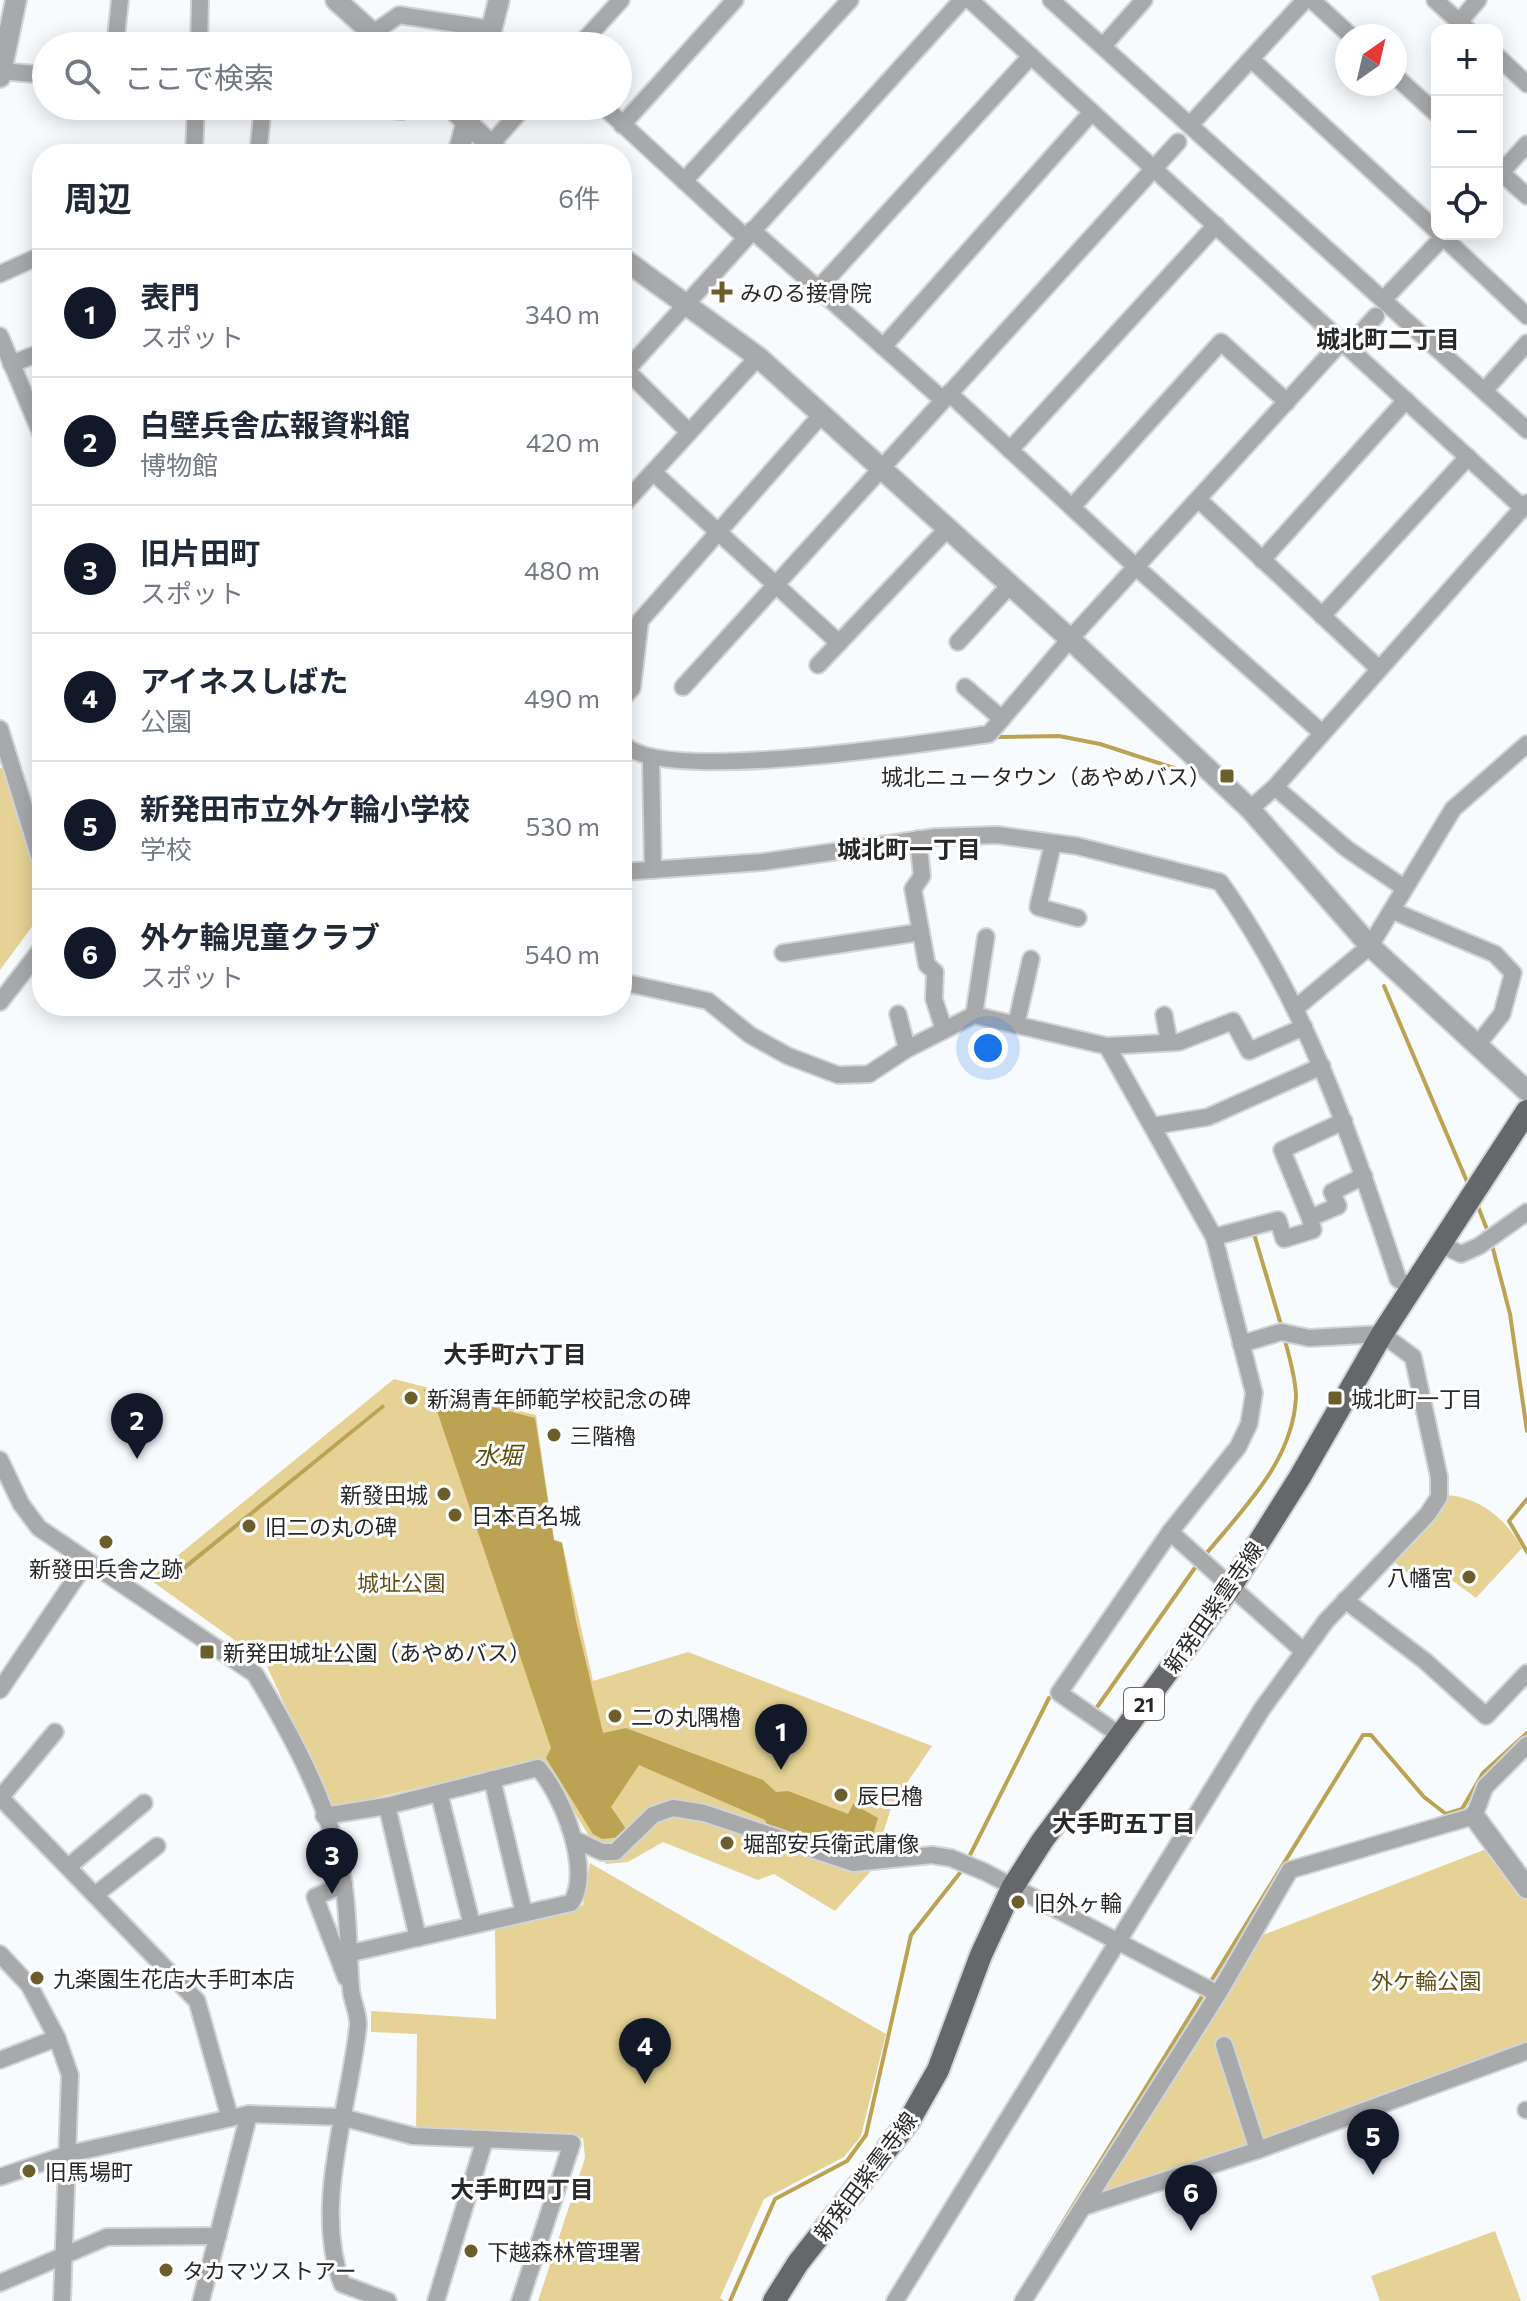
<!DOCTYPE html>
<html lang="ja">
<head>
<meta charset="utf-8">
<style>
  :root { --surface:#fff; --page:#f6f6f7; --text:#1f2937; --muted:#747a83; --line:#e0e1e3; --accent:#111827 }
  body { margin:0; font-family:Commissioner,"Noto Sans JP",sans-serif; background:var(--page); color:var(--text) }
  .controls { position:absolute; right:24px; top:24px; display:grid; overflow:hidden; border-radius:16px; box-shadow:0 4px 20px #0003 }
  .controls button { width:72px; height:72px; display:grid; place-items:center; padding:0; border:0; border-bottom:2px solid var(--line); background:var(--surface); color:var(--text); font:40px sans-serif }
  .compass { position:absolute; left:1335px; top:24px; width:72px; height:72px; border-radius:50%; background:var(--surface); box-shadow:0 4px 20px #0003; rotate:34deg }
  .you { position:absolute; left:988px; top:1048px; width:28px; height:28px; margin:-20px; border:6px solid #fff; border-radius:50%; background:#1a73e8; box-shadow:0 0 0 12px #1a73e833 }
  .badge { display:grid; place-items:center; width:52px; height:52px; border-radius:50%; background:var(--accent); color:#fff; font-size:26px; font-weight:700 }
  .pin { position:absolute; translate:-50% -66px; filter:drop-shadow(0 2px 4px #0008) }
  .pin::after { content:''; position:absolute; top:42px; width:28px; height:24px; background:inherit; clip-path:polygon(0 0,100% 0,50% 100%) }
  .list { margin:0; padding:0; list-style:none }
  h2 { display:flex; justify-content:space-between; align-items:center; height:104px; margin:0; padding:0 32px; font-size:34px }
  h2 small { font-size:26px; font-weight:400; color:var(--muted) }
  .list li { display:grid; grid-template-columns:52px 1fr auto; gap:24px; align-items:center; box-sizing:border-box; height:128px; padding:0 32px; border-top:2px solid var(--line) }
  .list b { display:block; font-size:30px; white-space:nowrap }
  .list p { margin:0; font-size:26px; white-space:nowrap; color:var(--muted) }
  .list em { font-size:26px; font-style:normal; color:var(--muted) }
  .icon { flex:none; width:44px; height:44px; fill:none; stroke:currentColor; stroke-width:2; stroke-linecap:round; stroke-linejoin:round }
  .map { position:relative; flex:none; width:1527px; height:2301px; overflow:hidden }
  .search { position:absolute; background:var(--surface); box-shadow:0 4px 20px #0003; left:32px; top:32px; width:600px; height:88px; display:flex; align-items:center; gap:20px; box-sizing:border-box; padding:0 28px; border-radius:44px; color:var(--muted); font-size:30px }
  .panel { position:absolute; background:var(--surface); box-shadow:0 4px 20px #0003; left:32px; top:144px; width:600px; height:872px; border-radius:32px }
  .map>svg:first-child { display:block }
  .green { fill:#e5d294 }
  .water { fill:#bba353 }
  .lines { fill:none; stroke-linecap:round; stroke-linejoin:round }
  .stream { stroke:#bba353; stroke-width:4 }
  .minor-casing { stroke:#d2d5d8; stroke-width:20 }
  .tertiary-casing { stroke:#d2d5d8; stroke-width:24 }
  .primary-casing { stroke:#d2d5d8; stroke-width:26 }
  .minor { stroke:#a8a9ab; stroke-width:16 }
  .tertiary { stroke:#a8a9ab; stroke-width:20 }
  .primary { stroke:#65676a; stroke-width:22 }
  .poi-dot { fill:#6c5e2b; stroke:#fff; stroke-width:3 }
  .labels { text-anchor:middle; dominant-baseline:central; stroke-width:6; stroke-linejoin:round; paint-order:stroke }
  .shield { fill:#fff; stroke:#686869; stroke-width:2 }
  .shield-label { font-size:20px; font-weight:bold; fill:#272829 }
  .poi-label { font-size:22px; fill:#272829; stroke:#fff; text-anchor:start }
  .park-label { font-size:22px; fill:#625114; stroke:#fff }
  .street-label { font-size:22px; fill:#272829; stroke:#fff }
  .neighbourhood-label { font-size:24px; font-weight:bold; fill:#272829; stroke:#fff }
  .water-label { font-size:24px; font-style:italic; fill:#5d4d0d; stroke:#fff }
</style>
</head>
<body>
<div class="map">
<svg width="1527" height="2301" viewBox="0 0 1527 2301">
  <rect width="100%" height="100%" fill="#f8fbfe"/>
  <g class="green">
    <polygon points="7,767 42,883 42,913 0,970 0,768"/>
    <polygon points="394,1379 536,1415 554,1540 562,1542 593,1681 688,1652 932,1746 892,1805 871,1871 835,1911 774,1874 758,1880 663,1842 628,1862 606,1864 542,1759 332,1808 265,1662 149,1579"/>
    <path d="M1444,1495c35,1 62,24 78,53l-46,50 -23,-17 -6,7 -10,-7 -9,8 -40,-32z"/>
    <polygon points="1489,1848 1527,1900 1527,2051 1106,2195 1101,2193 1260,1936"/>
    <polygon points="590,1863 886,2034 861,2136 844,2157 764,2199 720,2298 725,2301 538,2301 585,2158 583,2138 416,2133 417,2034 371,2032 371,2011 496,2019 495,1928 583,1905"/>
    <polygon points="1495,2231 1521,2301 1380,2301 1371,2276"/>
  </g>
  <g class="water">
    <polygon points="423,1389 535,1418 554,1540 562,1543 576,1621 603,1733 626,1728 763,1780 776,1792 788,1791 848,1814 853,1804 878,1818 867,1854 852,1855 768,1826 765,1820 639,1765 611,1807 626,1829 620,1837 602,1839 593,1834 546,1758 551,1748 436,1408"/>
    <polygon points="383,1404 385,1407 180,1574 177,1571"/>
  </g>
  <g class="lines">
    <g class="stream">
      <polyline points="999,737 1059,736 1100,744 1177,769"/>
      <polyline points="1384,986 1468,1184"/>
      <polyline points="1477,1204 1488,1232"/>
      <polyline points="1254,1234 1282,1328"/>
      <polyline points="1492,1245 1510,1314 1527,1431"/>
      <polyline points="1527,1499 1509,1521 1527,1552"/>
      <path d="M1205,1555c38,-46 88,-94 91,-158 0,-18 -7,-42 -12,-60"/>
      <polyline points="1095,1710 1199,1562"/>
      <polyline points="967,1861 1049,1698"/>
      <polyline points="1208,1986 1363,1735 1371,1735 1424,1797 1446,1814 1462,1809 1483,1773 1527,1733"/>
      <polyline points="1041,2258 1204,1993"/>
      <polyline points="730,2301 775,2199 847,2161 866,2135 911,1935 963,1869"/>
    </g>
    <g class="minor-casing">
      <g id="minor">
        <polyline points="970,0 1523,508"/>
        <polyline points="1051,0 1527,430"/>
        <polyline points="1312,0 1351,36"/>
        <polyline points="1435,0 1468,30"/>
        <polyline points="1459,22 1478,0"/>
        <polyline points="373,33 399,15 491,29"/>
        <polyline points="115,46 120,0"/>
        <polyline points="199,46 200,0"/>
        <polyline points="579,46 621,0"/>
        <polyline points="1103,46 1144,0"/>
        <polyline points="1497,56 1527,84"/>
        <polyline points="1251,59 1437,231"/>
        <polyline points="0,71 46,75"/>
        <polyline points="1395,76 1437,114"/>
        <polyline points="355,106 402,111 410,106"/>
        <polyline points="603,106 745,237"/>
        <polyline points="622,125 735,0"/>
        <polyline points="1190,125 1305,0"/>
        <polyline points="490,145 525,106"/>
        <polyline points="194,154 196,106"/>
        <polyline points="258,154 263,106"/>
        <polyline points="1497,169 1527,196"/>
        <polyline points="1497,177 1527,144"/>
        <polyline points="684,181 850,0"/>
        <polyline points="752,230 943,400"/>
        <polyline points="1440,234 1527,316"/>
        <polyline points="0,274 42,255"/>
        <polyline points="818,289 1031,56"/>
        <polyline points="1383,300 1446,234"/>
        <polyline points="0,336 42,436"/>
        <polyline points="883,347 1092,112"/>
        <polyline points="1348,347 1376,316"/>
        <polyline points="11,364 42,352"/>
        <polyline points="622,366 689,432"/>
        <polyline points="622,375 962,0"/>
        <polyline points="1484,391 1527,343"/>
        <polyline points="949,393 1136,567 1322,733"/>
        <polyline points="1010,450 1216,225"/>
        <polyline points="653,472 839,643"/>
        <polyline points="1198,499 1378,668"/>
        <polyline points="622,506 758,357"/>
        <polyline points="1072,507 1221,342 1287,402"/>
        <polyline points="1262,560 1406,400"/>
        <polyline points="1322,616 1468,457"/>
        <polyline points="958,642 1010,585"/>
        <polyline points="818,665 948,528"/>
        <polyline points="683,687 1178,142"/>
        <polyline points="965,687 1002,719"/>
        <polyline points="622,699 632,688 640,621 823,413"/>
        <polyline points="0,729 42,865"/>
        <path d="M622,743c38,42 305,0 367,-9l81,-95 272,-298"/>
        <polyline points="651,757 653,870"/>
        <polyline points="1275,787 1347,849 1403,887"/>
        <polyline points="1250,809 1275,787 1527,503"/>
        <polyline points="918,839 922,876 913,889 927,965 935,972 934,999 944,1030"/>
        <polyline points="1053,843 1038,907 1078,918"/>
        <path d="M622,872l140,-10 174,-25 61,-2 80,11 143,36c86,120 132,258 178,397l14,9"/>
        <polyline points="1393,911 1495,954 1513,973 1502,1014 1478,1044"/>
        <polyline points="783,953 921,932"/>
        <polyline points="622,982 708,1001 750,1035 788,1056 838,1075 869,1074 907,1049 974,1015 1107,1046 1214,1237 1254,1393 1249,1424 1238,1447 1170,1532 1059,1693 1121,1736"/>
        <polyline points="0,1002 42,948"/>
        <polyline points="1297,1007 1370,946 1453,809 1527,744"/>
        <polyline points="898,1014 907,1049"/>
        <polyline points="974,1015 986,937"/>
        <polyline points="1164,1015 1169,1042"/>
        <polyline points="1016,1025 1031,959"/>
        <polyline points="1107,1046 1179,1042 1233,1021 1249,1051 1304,1027"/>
        <polyline points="1152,1126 1208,1117 1322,1066"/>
        <polyline points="1310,1218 1282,1150 1344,1121"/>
        <polyline points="1214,1237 1278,1220 1284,1239 1313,1230 1310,1218 1338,1206 1332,1192 1364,1176"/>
        <polyline points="1442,1245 1461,1254 1479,1246 1527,1212"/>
        <path d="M0,1460l21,44 18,24 216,146c38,63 79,138 89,213 5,34 4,68 7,103 1,11 8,24 7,36 -8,80 -46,179 -16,258l46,17"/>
        <polyline points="1170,1532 1302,1650"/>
        <polyline points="1345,1600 1425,1661 1486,1716 1527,1673"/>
        <polyline points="0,1690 86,1563"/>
        <polyline points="492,1779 524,1913"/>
        <polyline points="439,1793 472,1925"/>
        <polyline points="0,1797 197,2001 230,2118"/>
        <polyline points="1,1797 55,1732"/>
        <polyline points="387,1806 418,1938"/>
        <path d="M324,1816l63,-10 151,-38c24,26 55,103 33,135l-220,50"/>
        <polyline points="576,1840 602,1852 615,1852 653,1815 673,1808 704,1813 853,1863 932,1855 951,1858 985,1872 1218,1994"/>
        <polyline points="68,1867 144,1803"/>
        <polyline points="344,1884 315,1897 346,1978"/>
        <polyline points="95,1895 157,1846"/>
        <polyline points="0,1954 29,1985 57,2038 70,2075 62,2301"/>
        <polyline points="1224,2045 1258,2150"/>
        <polyline points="0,2060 57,2038"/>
        <polyline points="1526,2110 1527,2110"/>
        <polyline points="0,2177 68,2154 249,2114 341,2117 413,2136 572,2143 520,2301"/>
        <polyline points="1083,2207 1258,2150 1527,2051"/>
        <polyline points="0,2283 107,2237 218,2236"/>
        <polyline points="201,2301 249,2114"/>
        <polyline points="436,2301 485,2139"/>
        <polyline points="895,2301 1262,1709 1326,1621 1427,1515 1439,1497 1439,1477 1413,1357 1382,1334 1309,1338 1281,1332 1241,1344"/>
        <polyline points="1023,2301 1218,1994 1290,1870 1474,1816 1485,1787 1527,1745"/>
      </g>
    </g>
    <g class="tertiary-casing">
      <g id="tertiary">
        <polyline points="336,0 387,46"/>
        <polyline points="487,46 499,0"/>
        <polyline points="0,77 16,0"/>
        <polyline points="450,106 500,154"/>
        <polyline points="458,154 471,106"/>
        <polyline points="622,258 758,357 1070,639 1250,809 1370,946 1527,1091"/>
        <polyline points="1474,1816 1527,1888"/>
      </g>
    </g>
    <g class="primary-casing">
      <polyline id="primary" points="774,2301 798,2263 909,2121 938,2070 981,1955 1012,1888 1042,1841 1232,1585 1300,1477 1382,1334 1527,1111"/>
    </g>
    <use href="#minor" class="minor"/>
    <use href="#tertiary" class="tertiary"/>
    <use href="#primary" class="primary"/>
  </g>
  <g class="poi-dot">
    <path d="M718 280h8v8h8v8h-8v8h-8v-8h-8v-8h8z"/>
    <rect x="1219" y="768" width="16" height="16" rx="4"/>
    <circle cx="411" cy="1398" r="8"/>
    <rect x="1327" y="1390" width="16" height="16" rx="4"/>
    <circle cx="554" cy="1435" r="8"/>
    <circle cx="444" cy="1494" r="8"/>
    <circle cx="455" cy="1515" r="8"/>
    <circle cx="249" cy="1526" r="8"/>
    <circle cx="106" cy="1542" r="8"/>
    <circle cx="1469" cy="1577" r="8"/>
    <rect x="199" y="1644" width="16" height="16" rx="4"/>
    <circle cx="615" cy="1716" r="8"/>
    <circle cx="841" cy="1795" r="8"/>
    <circle cx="727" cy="1843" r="8"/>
    <circle cx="1018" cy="1902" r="8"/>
    <circle cx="37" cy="1978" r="8"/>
    <circle cx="29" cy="2171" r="8"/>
    <circle cx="471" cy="2251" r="8"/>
    <circle cx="166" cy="2270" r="8"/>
  </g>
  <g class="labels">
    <rect class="shield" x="1124" y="1688" width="40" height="32" rx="6"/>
    <g class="shield-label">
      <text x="1144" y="1704">21</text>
    </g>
    <g class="poi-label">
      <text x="740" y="292">みのる接骨院</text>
      <text x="1211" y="776" text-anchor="end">城北ニュータウン（あやめバス）</text>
      <text x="427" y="1398">新潟青年師範学校記念の碑</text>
      <text x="1351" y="1398">城北町一丁目</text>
      <text x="570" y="1435">三階櫓</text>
      <text x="428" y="1494" text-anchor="end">新發田城</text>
      <text x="471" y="1515">日本百名城</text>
      <text x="265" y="1526">旧二の丸の碑</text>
      <text x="106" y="1568" text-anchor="middle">新發田兵舎之跡</text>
      <text x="1453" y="1577" text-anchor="end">八幡宮</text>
      <text x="223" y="1652">新発田城址公園（あやめバス）</text>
      <text x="631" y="1716">二の丸隅櫓</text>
      <text x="857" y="1795">辰巳櫓</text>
      <text x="743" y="1843">堀部安兵衛武庸像</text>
      <text x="1034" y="1902">旧外ヶ輪</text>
      <text x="53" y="1978">九楽園生花店大手町本店</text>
      <text x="45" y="2171">旧馬場町</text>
      <text x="487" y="2251">下越森林管理署</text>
      <text x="182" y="2270">タカマツストアー</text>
    </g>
    <g class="park-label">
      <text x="401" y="1582">城址公園</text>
      <text x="1426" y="1980">外ケ輪公園</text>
    </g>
    <g class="street-label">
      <text transform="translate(1213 1607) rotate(-55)">新発田紫雲寺線</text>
      <text transform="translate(865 2176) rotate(-53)">新発田紫雲寺線</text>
    </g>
    <g class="neighbourhood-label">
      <text x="1388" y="338">城北町二丁目</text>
      <text x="909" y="848">城北町一丁目</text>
      <text x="515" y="1353">大手町六丁目</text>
      <text x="1124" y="1822">大手町五丁目</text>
      <text x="522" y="2188">大手町四丁目</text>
    </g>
    <g class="water-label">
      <text x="498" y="1454">水堀</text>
    </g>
  </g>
</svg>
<div class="controls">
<button>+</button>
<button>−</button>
<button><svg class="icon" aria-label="locate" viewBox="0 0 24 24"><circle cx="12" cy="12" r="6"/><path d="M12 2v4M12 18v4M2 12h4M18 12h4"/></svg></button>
</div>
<svg class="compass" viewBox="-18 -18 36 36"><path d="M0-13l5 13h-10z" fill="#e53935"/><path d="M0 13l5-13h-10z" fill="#747a83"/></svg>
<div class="you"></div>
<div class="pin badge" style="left:781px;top:1770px">1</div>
<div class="pin badge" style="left:137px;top:1459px">2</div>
<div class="pin badge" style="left:332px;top:1894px">3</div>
<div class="pin badge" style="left:645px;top:2084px">4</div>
<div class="pin badge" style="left:1373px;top:2175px">5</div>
<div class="pin badge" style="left:1191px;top:2231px">6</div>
<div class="search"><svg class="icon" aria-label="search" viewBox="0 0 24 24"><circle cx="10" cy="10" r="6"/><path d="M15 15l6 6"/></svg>ここで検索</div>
<section class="panel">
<h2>周辺<small>6件</small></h2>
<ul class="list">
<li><span class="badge">1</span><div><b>表門</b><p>スポット</p></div><em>340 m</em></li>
<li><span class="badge">2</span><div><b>白壁兵舎広報資料館</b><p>博物館</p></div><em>420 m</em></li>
<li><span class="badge">3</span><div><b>旧片田町</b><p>スポット</p></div><em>480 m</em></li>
<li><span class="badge">4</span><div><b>アイネスしばた</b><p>公園</p></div><em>490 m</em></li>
<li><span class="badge">5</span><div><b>新発田市立外ケ輪小学校</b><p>学校</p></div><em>530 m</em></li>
<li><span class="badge">6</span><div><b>外ケ輪児童クラブ</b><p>スポット</p></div><em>540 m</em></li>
</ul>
</section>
</div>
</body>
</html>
